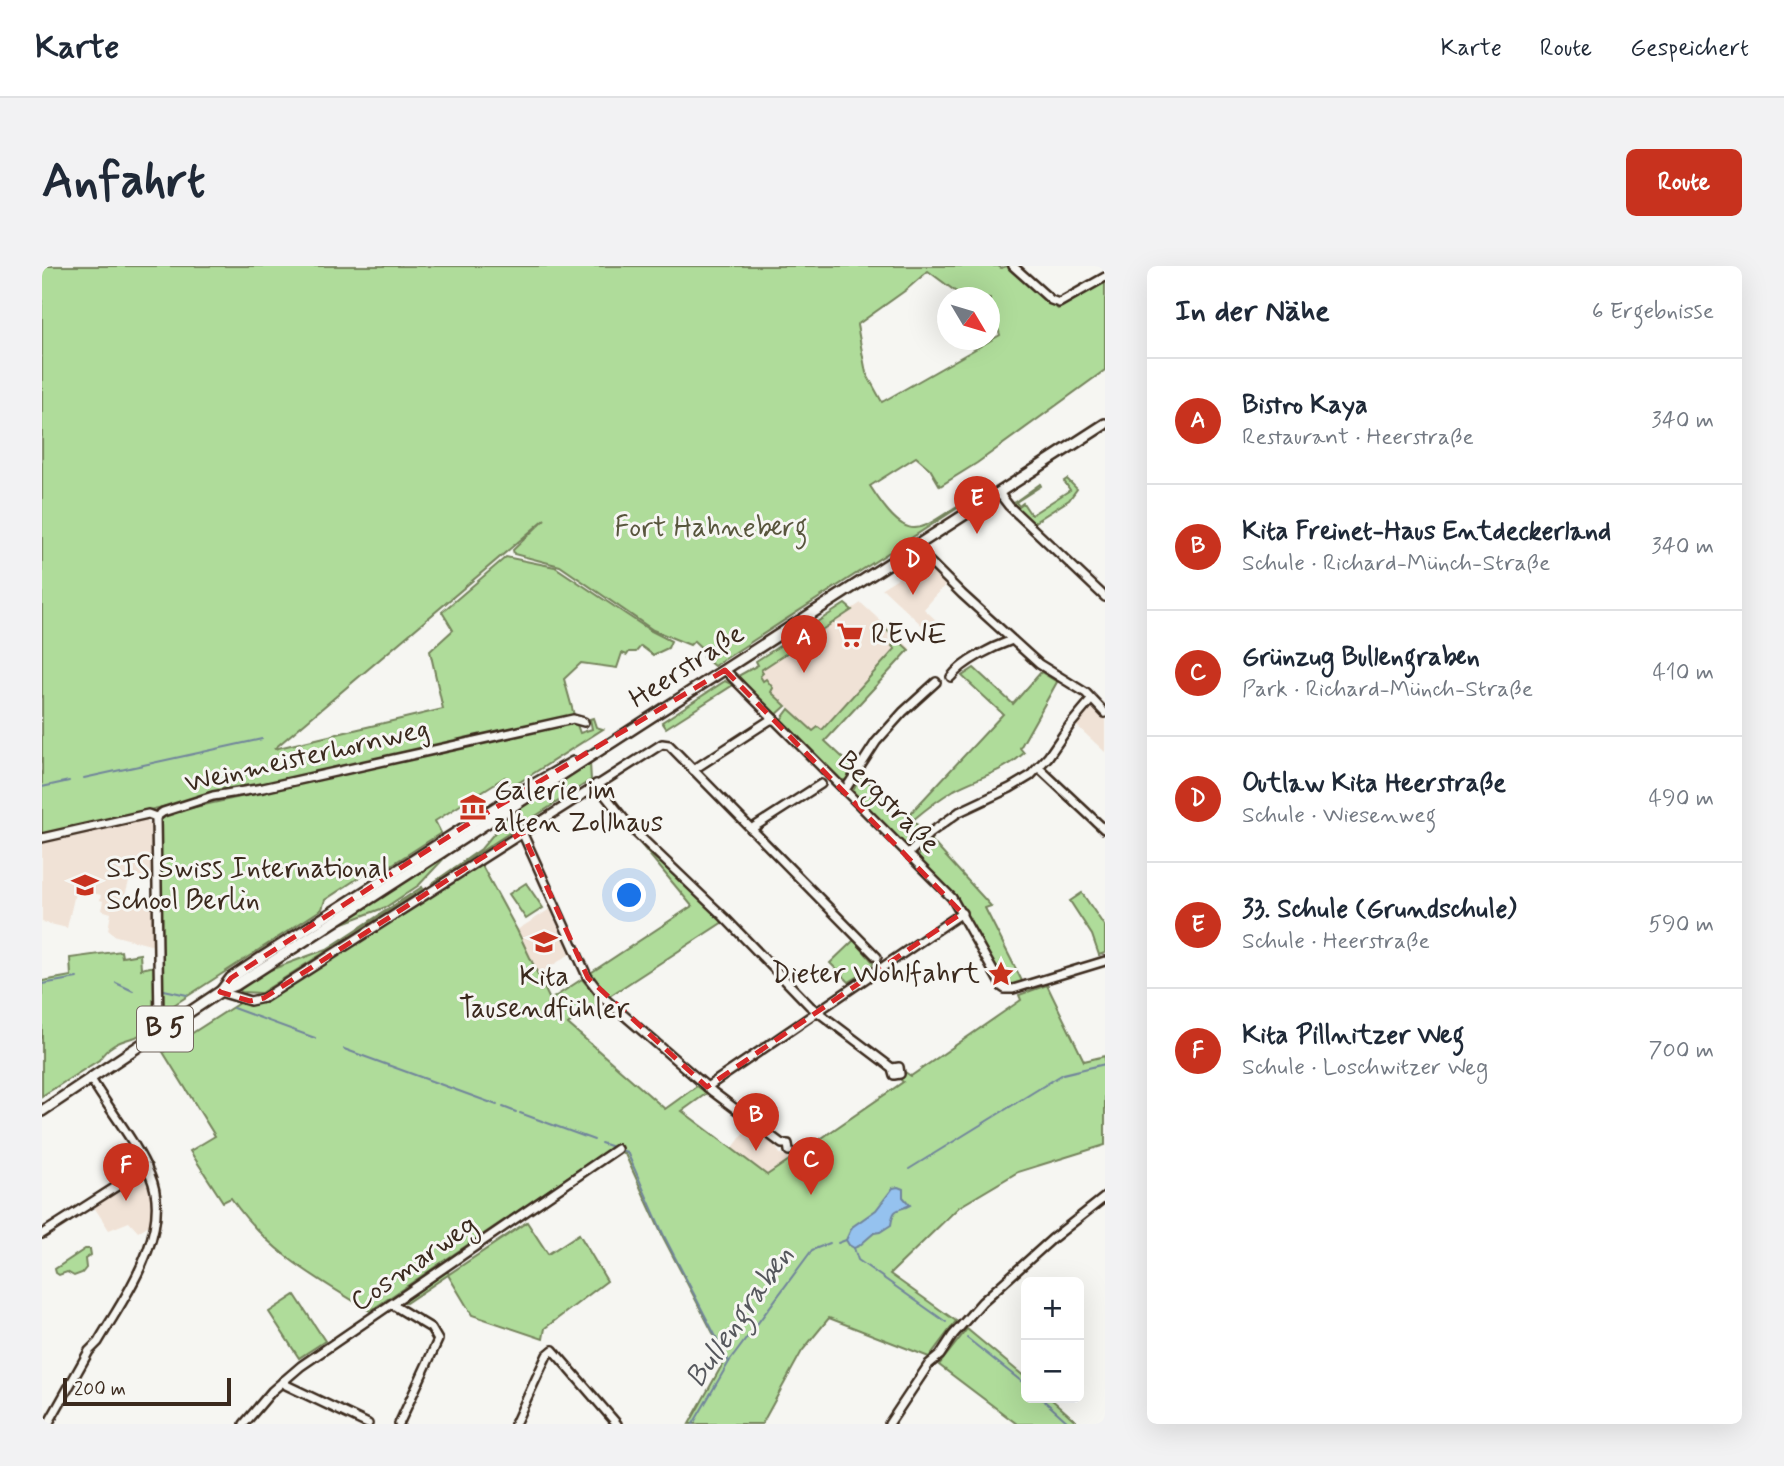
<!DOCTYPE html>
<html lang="de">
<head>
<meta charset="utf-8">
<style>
  :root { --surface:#fff; --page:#f2f2f3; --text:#1f2937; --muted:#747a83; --line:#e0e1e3; --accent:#c8321e }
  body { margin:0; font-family:Mynerve,sans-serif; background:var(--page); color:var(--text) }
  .controls { position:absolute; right:21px; bottom:21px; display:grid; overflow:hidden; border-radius:10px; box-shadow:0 7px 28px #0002 }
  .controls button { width:63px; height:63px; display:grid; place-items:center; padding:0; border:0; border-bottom:2px solid var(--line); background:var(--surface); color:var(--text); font:35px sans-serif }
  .compass { position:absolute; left:895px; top:21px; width:63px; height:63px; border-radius:50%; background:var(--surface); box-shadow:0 7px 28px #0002; rotate:128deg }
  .scale { position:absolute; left:21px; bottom:18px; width:168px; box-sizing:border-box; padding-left:7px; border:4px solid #3b2a1e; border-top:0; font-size:19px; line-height:24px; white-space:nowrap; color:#3b2a1e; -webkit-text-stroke:5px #f6f6f2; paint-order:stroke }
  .you { position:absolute; left:588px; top:630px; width:24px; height:24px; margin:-18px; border:5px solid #fff; border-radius:50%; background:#1a73e8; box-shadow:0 0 0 10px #1a73e833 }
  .badge { display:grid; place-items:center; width:46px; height:46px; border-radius:50%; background:var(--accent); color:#fff; font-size:23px; font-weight:700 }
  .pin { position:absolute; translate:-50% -58px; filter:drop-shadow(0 2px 4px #0008) }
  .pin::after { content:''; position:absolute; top:37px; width:24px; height:21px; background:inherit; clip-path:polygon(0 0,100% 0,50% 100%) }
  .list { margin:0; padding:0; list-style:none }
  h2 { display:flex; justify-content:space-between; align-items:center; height:91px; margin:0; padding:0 28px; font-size:30px }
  h2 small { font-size:23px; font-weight:400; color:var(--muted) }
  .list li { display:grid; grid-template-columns:46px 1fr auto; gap:21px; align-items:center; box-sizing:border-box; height:126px; padding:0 28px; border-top:2px solid var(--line) }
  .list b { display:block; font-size:26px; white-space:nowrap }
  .list p { margin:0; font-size:23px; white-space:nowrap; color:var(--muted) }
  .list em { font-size:23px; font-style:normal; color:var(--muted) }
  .map { position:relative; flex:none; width:1063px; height:1158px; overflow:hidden; border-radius:10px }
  header { display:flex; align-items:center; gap:42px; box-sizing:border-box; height:98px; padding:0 35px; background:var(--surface); border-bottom:2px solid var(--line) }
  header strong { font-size:33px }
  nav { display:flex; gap:38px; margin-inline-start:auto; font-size:24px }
  .intro { display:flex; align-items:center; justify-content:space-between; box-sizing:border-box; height:168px; padding:0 42px }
  h1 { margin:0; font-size:49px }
  .button { padding:18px 32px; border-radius:10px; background:var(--accent); color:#fff; font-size:24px; font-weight:700 }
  main { display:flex; gap:42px; padding:0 42px }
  aside { flex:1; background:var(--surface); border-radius:10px; box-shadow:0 7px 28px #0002 }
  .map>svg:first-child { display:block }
  .built { fill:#f0e2d6 }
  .green { fill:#afdc9a; stroke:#75835c; stroke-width:2; fill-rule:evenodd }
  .water { fill:#95c2ef; stroke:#71859b; stroke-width:2 }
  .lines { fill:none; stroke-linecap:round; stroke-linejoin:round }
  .stream { stroke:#71859b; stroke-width:2 }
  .minor-casing { stroke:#3b2a1e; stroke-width:12 }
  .major-casing { stroke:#3b2a1e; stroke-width:14 }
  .minor { stroke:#f6f6f2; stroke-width:7 }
  .major { stroke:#f6f6f2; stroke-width:9 }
  .marked { fill:none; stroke:#d62828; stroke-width:5; stroke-dasharray:14 9; stroke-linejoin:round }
  .labels { text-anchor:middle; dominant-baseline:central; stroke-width:6; stroke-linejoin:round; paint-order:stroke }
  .shield { fill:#f6f6f2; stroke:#73675e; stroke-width:2 }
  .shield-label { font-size:26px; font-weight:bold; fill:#3b2a1e }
  .park-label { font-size:28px; fill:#58563d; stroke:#f6f6f2 }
  .poi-label { font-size:28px; fill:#3b2a1e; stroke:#f6f6f2; text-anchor:start }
  .street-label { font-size:28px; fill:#3b2a1e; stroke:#f6f6f2 }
  .water-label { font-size:30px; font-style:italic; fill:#56585d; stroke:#f6f6f2 }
</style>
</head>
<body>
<header>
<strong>Karte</strong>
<nav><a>Karte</a><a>Route</a><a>Gespeichert</a></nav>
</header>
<div class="intro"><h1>Anfahrt</h1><a class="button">Route</a></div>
<main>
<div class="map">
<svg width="1063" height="1158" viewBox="0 0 1063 1158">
  <rect width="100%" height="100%" fill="#f6f6f2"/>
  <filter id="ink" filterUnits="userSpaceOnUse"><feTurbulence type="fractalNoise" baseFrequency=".0143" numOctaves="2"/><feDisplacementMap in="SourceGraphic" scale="14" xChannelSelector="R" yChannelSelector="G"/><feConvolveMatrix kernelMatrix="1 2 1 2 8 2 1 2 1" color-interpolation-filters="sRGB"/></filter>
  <g filter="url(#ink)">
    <g class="built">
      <polygon points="881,296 904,318 882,343 895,355 886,365 840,322"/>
      <polygon points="819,337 868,382 783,476 709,407"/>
      <polygon points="1049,443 1054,443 1063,451 1063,486 1034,459"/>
      <polygon points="102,552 108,558 111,615 98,613 87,616 82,633 112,640 112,680 74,670 66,664 69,647 59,644 61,635 58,634 59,629 34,623 25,662 0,656 0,575"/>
      <polygon points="508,643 528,688 496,709 475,664"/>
      <polygon points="707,860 734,881 738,888 751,892 726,909 690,883"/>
      <polygon points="98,911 103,913 108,930 109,946 107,959 96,966 87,956 67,964 52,941"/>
    </g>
    <g class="green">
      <path d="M0,0h956l3,2 6,-2 51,43 47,-28v89l-128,93 -37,23 -10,-17 -14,-12 -46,29c45,71 51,36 106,10l-262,170 -11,-9 4,-4 -13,-12 -4,4 -37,-15 -93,-64 -46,-12 -1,-4 32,-31 -271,230 169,-40 -13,-58 23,-21 -11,-18 64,-55 49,10 96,64 20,10 -3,7 -15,7 -12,-9 -5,6h-7l-2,3 -5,-2 -5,15 -36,-5 -17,16 10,36 -532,119zM886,5l35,26 27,1v19l6,5 4,13 -118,67 -16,-29 -9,-48 49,-35z"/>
      <polygon points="1025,213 1035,223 1027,234 991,257 970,238 998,218 999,220 974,236 977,240 981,237 989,249 1028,224 1022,215"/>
      <polygon points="803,338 810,344 719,404 721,407 718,410 721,415 724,413 731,422 729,426 744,440 733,450 696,410 716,399 714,395"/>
      <polygon points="844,363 867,384 783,475 812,502 805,514 798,514 738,455 747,443 771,465 776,461 780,464 853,383 850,380 854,374"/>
      <path d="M932,402l39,36 28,-32 16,10 -37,66 4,5c-20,19 -46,24 -70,37 -15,9 -28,19 -41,30l11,13 -11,11h-9l-52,-51 9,-18 46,42 96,-103 -41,-38z"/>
      <polygon points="683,415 691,419 624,462 620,456"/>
      <polygon points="551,452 554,461 561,463 470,521 463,511 393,555 399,567 343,603 333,601 283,634 280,643 121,746 115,575 117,555 126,547 531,457 535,459 538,467 550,463 548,453"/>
      <polygon points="548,497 549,514 389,618 439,583 461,557 465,548"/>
      <polygon points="456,555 407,587 377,619 344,641 296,659 244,691"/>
      <polygon points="582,558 659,634 662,634 681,656 566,731 547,708 650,640"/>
      <polygon points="888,573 949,640 943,642 981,717 971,720 960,716 919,640 876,593 877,584"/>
      <path d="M438,596l37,68 33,70 32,-21 19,23 -33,22 97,85 32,-23 10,7 -25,18 85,64 25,-17 -3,-3 5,-6 6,4 103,-71 -3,-3 5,-7 6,4 110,-76 -2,-5 28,-10 37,76 21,-5v89l-87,27 -59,35 -69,67 66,47 -27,36 -100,-39 -27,33 -40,73h-73l37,-66 -63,-121 -38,-83 -13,-7 -242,164c-54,-33 -102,-59 -139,-113l-8,4 -33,-51 25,-15 -52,-84 76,-49 13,2 13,-4z"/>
      <polygon points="484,617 501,642 484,653 467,628"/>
      <polygon points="380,621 381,623 219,727 199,726 197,721 220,707 285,683"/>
      <polygon points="1040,627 1063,661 1063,687 1057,689 1050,669 1028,635"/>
      <polygon points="812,674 831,696 830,702 807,716 788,697"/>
      <path d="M79,685l1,6 18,-3 1,15 14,-3 -2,60c-6,4 -14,11 -21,12 -14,4 -24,8 -33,22l-57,36v-115l29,-5 -1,-18z"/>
      <polygon points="485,956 506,988 537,968 565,1015 503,1062 501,1073 430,1049 406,1009 364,1037 361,1035 404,1003 407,1008"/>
      <polygon points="43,983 48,983 49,989 43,993 44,1002 40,1007 32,1010 25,1006 17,1009 14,1007 13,1003"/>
      <polygon points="253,1029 283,1075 257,1092 227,1046"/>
      <polygon points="925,1063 984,1112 984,1132 1008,1132 1037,1158 975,1158 897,1099"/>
    </g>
    <path class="water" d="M856,921l5,2v8l7,8c-13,7 -16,1 -19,20l-11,7 -6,1 -15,13 -5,2 -5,-3 -3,-5 6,-13 24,-17 17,-22z"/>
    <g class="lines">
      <g class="stream">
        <polyline points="42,512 220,473"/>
        <polyline points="0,521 27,515"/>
        <polyline points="74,717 91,725"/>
        <polyline points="0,718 35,712"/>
        <polyline points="122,724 145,729"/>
        <polyline points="191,742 273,772"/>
        <polyline points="302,783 455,839"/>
        <polyline points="461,841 474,846"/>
        <polyline points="478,847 552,874"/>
        <polyline points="559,877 571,881"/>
        <polyline points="579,884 585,886 622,970 687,1096"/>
        <polyline points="867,903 1021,808 1063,798"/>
        <polyline points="796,977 804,974"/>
        <polyline points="812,982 816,994 904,1056"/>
        <polyline points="925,1072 984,1119"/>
        <polyline points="999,1132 1028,1158"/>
        <polyline points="651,1158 687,1096 770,984 788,977"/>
      </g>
      <g class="minor-casing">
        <g id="minor">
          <polyline points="971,0 1009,34 1017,37 1063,11"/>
          <polyline points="957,227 967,240 1063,331"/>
          <polyline points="873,281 920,328 997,398 1044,427 1063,447"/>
          <polyline points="683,404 910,632 960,721 963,723 971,723 1063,695"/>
          <path d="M909,411c12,-16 42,-30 61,-37"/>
          <polyline points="997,502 1062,563"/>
          <polyline points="651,504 728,454 733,454"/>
          <polyline points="554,518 590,563 682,651 768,740 850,802 857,801 858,808 852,809 850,802"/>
          <polyline points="803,524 834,476 861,446 894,416"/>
          <polyline points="114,551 121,546 171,530 221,522 531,453 542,456"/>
          <polyline points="114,551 117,757 121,764"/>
          <polyline points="709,563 779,518"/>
          <polyline points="480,566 545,710 562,732 671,826 740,878 746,878 747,885"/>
          <polyline points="0,572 106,548 114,551"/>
          <polyline points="866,588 888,567 917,546 968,522 988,510 1006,491 1028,459 1049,434"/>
          <polyline points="178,726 208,735 222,732 620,478 627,479 835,691"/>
          <polyline points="665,821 920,647"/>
          <polyline points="0,968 105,901"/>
          <polyline points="351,1039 389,1062 396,1074 357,1158"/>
          <polyline points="241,1115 244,1119 326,1158"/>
          <path d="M6,1158l41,-73 9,-9c27,-46 76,-112 52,-167 -15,-35 -40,-64 -59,-96"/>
          <polyline points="202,1158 230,1125 259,1100 575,883"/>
          <polyline points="473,1158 505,1089 511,1084 575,1158"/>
          <polyline points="847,1158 887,1098 898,1089 911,1069 940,1036 1010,973 1063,931"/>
        </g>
      </g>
      <g class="major-casing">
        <g id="major">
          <polyline points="180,724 189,712 219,692 473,529 531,496"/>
          <polyline points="0,845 179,725 194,719 1063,158"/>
        </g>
      </g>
      <use href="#minor" class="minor"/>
      <use href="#major" class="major"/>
    </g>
  </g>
  <path class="marked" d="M683,404l237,243 -255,174 -119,-109 -66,-146 -258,166 -14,3 -30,-9 11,-14 234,-152z"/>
  <defs>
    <g id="supermarket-bare" transform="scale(2.1)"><path d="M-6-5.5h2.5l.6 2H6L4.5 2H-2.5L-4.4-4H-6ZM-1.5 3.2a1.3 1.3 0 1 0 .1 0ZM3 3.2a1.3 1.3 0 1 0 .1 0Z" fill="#c8321e" stroke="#f6f6f2" stroke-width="2.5" paint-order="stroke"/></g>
    <g id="museum-bare" transform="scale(2.1)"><path d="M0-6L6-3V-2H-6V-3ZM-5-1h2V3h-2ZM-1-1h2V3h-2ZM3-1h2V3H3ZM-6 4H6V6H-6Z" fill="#c8321e" stroke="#f6f6f2" stroke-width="2.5" paint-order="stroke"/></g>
    <g id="school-bare" transform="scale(2.1)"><path d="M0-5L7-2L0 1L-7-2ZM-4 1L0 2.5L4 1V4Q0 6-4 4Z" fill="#c8321e" stroke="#f6f6f2" stroke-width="2.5" paint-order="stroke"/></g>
    <g id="sight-bare" transform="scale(2.1)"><path d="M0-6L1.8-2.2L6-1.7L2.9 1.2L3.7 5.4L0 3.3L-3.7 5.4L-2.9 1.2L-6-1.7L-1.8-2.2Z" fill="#c8321e" stroke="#f6f6f2" stroke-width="2.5" paint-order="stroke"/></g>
  </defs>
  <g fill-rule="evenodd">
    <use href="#supermarket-bare" x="808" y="369"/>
    <use href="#museum-bare" x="431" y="541"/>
    <use href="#school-bare" x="43" y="619"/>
    <use href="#school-bare" x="502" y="676"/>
    <use href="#sight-bare" x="959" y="708"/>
  </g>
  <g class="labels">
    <rect class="shield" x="95" y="740.5" width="56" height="45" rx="5"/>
    <g class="shield-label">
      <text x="123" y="763">B 5</text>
    </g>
    <g class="park-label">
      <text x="669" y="262">Fort Hahneberg</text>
    </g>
    <g class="poi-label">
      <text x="829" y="369">REWE</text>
      <text x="452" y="525">Galerie im<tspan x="452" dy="32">alten Zollhaus</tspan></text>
      <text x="64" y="603">SIS Swiss International<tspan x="64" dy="32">School Berlin</tspan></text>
      <text x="938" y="708" text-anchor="end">Dieter Wohlfahrt</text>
      <text x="502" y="711" text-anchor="middle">Kita<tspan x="502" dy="32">Tausendfühler</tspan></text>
    </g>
    <g class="street-label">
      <text transform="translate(645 401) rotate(-33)">Heerstraße</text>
      <text transform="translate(265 491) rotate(-13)">Weinmeisterhornweg</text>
      <text transform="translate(846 537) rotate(45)">Bergstraße</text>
      <text transform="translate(372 998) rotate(-35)">Cosmarweg</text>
    </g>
    <g class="water-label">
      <text transform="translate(698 1051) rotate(-55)">Bullengraben</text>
    </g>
  </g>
</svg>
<div class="controls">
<button>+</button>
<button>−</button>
</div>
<svg class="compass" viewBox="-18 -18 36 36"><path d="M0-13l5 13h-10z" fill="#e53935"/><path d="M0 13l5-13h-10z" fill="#747a83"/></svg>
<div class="scale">200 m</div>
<div class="you"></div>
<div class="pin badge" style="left:762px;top:407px">A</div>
<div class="pin badge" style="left:714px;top:885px">B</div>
<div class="pin badge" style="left:769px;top:929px">C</div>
<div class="pin badge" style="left:871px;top:329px">D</div>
<div class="pin badge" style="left:935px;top:268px">E</div>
<div class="pin badge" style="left:84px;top:935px">F</div>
</div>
<aside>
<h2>In der Nähe<small>6 Ergebnisse</small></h2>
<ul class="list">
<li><span class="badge">A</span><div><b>Bistro Kaya</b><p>Restaurant · Heerstraße</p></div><em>340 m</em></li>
<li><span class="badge">B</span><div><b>Kita Freinet-Haus Entdeckerland</b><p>Schule · Richard-Münch-Straße</p></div><em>340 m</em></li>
<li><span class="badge">C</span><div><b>Grünzug Bullengraben</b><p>Park · Richard-Münch-Straße</p></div><em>410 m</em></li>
<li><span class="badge">D</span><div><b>Outlaw Kita Heerstraße</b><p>Schule · Wiesenweg</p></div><em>490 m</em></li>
<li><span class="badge">E</span><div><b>33. Schule (Grundschule)</b><p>Schule · Heerstraße</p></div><em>590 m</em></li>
<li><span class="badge">F</span><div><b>Kita Pillnitzer Weg</b><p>Schule · Loschwitzer Weg</p></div><em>700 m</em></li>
</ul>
</aside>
</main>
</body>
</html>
